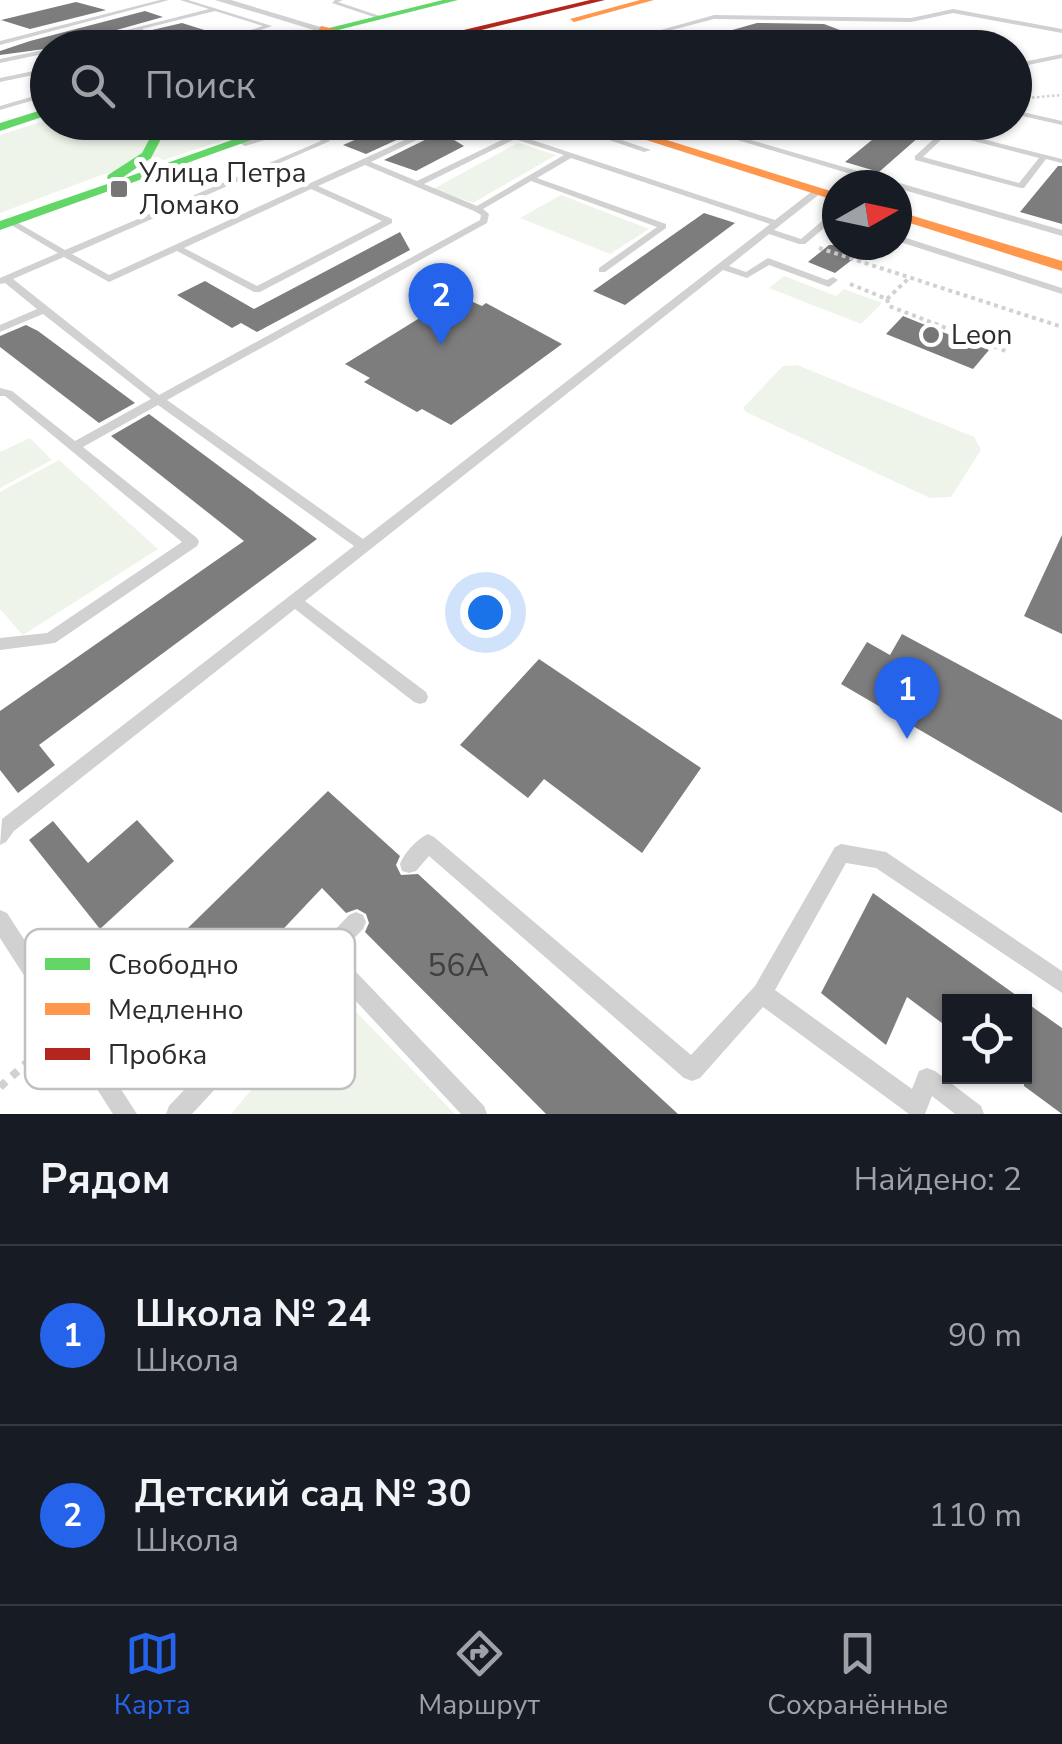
<!DOCTYPE html>
<html lang="ru">
<head>
<meta charset="utf-8">
<style>
  :root { --surface:#171b24; --page:#20242c; --text:#f1f3f6; --muted:#9ea1a6; --line:#363941; --accent:#2563eb }
  body { margin:0; font-family:"Nunito Sans",sans-serif; background:var(--page); color:var(--text) }
  .controls { position:absolute; right:30px; bottom:30px; display:grid; overflow:hidden; border-radius:0px; box-shadow:0 2px 8px #0004 }
  .controls button { width:90px; height:90px; display:grid; place-items:center; padding:0; border:0; border-bottom:2px solid var(--line); background:var(--surface); color:var(--text); font:50px sans-serif }
  .compass { position:absolute; left:822px; top:170px; width:90px; height:90px; border-radius:50%; background:var(--surface); box-shadow:0 2px 8px #0004; rotate:81deg }
  .you { position:absolute; left:485px; top:612px; width:35px; height:35px; margin:-25px; border:8px solid #fff; border-radius:50%; background:#1a73e8; box-shadow:0 0 0 15px #1a73e833 }
  .badge { display:grid; place-items:center; width:65px; height:65px; border-radius:50%; background:var(--accent); color:#fff; font-size:32px; font-weight:700 }
  .pin { position:absolute; translate:-50% -82px; filter:drop-shadow(0 2px 5px #0008) }
  .pin::after { content:''; position:absolute; top:52px; width:35px; height:30px; background:inherit; clip-path:polygon(0 0,100% 0,50% 100%) }
  .list { margin:0; padding:0; list-style:none }
  h2 { display:flex; justify-content:space-between; align-items:center; height:130px; margin:0; padding:0 40px; font-size:42px }
  h2 small { font-size:32px; font-weight:400; color:var(--muted) }
  .list li { display:grid; grid-template-columns:65px 1fr auto; gap:30px; align-items:center; box-sizing:border-box; height:180px; padding:0 40px; border-top:2px solid var(--line) }
  .list b { display:block; font-size:38px; white-space:nowrap }
  .list p { margin:0; font-size:32px; white-space:nowrap; color:var(--muted) }
  .list em { font-size:32px; font-style:normal; color:var(--muted) }
  .icon { flex:none; width:55px; height:55px; fill:none; stroke:currentColor; stroke-width:2; stroke-linecap:round; stroke-linejoin:round }
  .map { position:relative; flex:none; width:1062px; height:1114px; overflow:hidden }
  .search { position:absolute; background:var(--surface); box-shadow:0 2px 8px #0004; left:30px; right:30px; top:30px; height:110px; display:flex; align-items:center; gap:25px; box-sizing:border-box; padding:0 35px; border-radius:55px; color:var(--muted); font-size:38px }
  .sheet { height:490px; background:var(--surface) }
  nav { display:flex; justify-content:space-around; align-items:center; box-sizing:border-box; height:140px; border-top:2px solid var(--line); background:var(--surface); font-size:28px; color:var(--muted) }
  nav a { display:grid; justify-items:center; gap:5px }
  nav .on { color:var(--accent) }
  .map>svg:first-child { display:block }
  .green { fill:#eff4ea }
  .building { fill:#7d7d7d }
  .lines { fill:none; stroke-linecap:round; stroke-linejoin:round }
  .path-far2 { stroke:#d1d1d1; stroke-width:2.5; stroke-dasharray:2.5 2.5; stroke-linecap:butt }
  .path-far1 { stroke:#d1d1d1; stroke-width:4; stroke-dasharray:4 4; stroke-linecap:butt }
  .path { stroke:#d1d1d1; stroke-width:8; stroke-dasharray:8 8; stroke-linecap:butt }
  .lane { fill:#d1d1d1; fill-rule:evenodd }
  .street { fill:#d1d1d1; fill-rule:evenodd }
  .fast { fill:#63d668; fill-rule:evenodd }
  .slow { fill:#ff974d; fill-rule:evenodd }
  .jam { fill:#b3261e; fill-rule:evenodd }
  .poi-dot { fill:#767676; stroke:#fff; stroke-width:4 }
  .labels { text-anchor:middle; dominant-baseline:central; stroke-width:10; stroke-linejoin:round; paint-order:stroke }
  .far-poi-label { font-size:28px; fill:#2c2c2c; stroke:#fff; text-anchor:start }
  .near-number-label { font-size:32px; fill:#404040 }
  .key { fill:#fff; stroke:#c0c0c0; stroke-width:2.5 }
  .key-label { font-size:28px; fill:#2c2c2c }
</style>
</head>
<body>
<div class="map">
<svg width="1062" height="1114" viewBox="0 0 1062 1114">
  <rect width="100%" height="100%" fill="#fff"/>
  <g class="green">
    <polygon points="47,120 48,122 278,123 157,162 104,174 0,213 0,135"/>
    <polygon points="518,143 556,155 473,203 433,189"/>
    <polygon points="561,195 649,229 610,254 520,218"/>
    <polygon points="784,276 836,296 844,289 882,303 861,324 769,288"/>
    <polygon points="797,365 974,437 981,450 951,497 930,498 746,412 743,408 783,366"/>
    <polygon points="30,438 52,460 0,488 0,452"/>
    <polygon points="59,460 158,549 23,635 0,609 0,492"/>
    <polygon points="335,990 455,1114 231,1114"/>
  </g>
  <g class="building">
    <polygon points="76,2 106,10 30,29 1,20"/>
    <polygon points="145,11 163,17 52,48 0,55 0,51 30,41"/>
    <polygon points="182,23 217,34 173,48 152,48 165,39 152,30"/>
    <polygon points="757,23 824,24 869,41 868,44 784,43 783,48 728,48 704,38"/>
    <polygon points="396,122 429,125 366,154 343,145"/>
    <polygon points="889,126 893,133 920,136 879,172 845,162"/>
    <polygon points="441,132 464,146 416,171 384,160"/>
    <polygon points="1058,166 1062,166 1062,224 1020,212"/>
    <polygon points="704,213 735,223 625,305 593,291"/>
    <polygon points="400,232 410,250 257,332 241,323 232,328 177,295 205,281 254,309"/>
    <polygon points="829,245 871,245 835,273 808,262"/>
    <polygon points="457,295 482,306 486,303 562,344 451,425 422,409 417,412 364,382 370,378 345,364"/>
    <polygon points="903,316 945,333 989,350 973,369 886,334"/>
    <polygon points="26,325 38,331 135,403 99,423 0,347 0,336"/>
    <polygon points="149,414 317,539 39,745 55,765 18,793 0,770 0,711 244,541 111,436"/>
    <polygon points="1062,535 1062,634 1024,616"/>
    <polygon points="902,634 1062,720 1062,813 841,684 867,642 890,655"/>
    <polygon points="539,659 701,768 642,853 544,779 528,798 460,745"/>
    <polygon points="328,791 400,856 396,865 401,875 418,874 678,1114 546,1114 365,932 369,923 366,914 357,909 346,913 322,888 151,1069 106,1008"/>
    <polygon points="137,820 174,861 100,929 29,840 53,821 88,863"/>
    <polygon points="873,893 1062,1028 1062,1114 1024,1086 1024,1002 950,1002 950,1029 907,997 886,1045 821,993"/>
  </g>
  <g class="lines">
    <polyline class="path-far2" points="1027,98 1062,95"/>
    <g class="path-far1">
      <polyline points="819,248 1062,327"/>
      <polyline points="850,284 887,299 908,279"/>
      <polyline points="887,299 889,306 1006,351"/>
    </g>
    <polyline class="path" points="0,1087 50,1042"/>
    <g class="lane">
      <polygon points="160,0 169,0 0,45 0,41"/>
      <polygon points="180,0 188,0 272,26 208,48 197,48 263,26 215,11 142,29 161,40 141,48 131,48 153,40 137,30 68,48 56,48 209,9"/>
      <polygon points="335,0 343,0 338,2 380,16 377,18 332,3"/>
      <path d="M953,9l109,20v4l-109,-20 -42,9 -197,-3 -46,12 57,17c-14,0 -30,-10 -43,-7 -9,2 -14,7 -25,7l22,-10 -18,-5 -52,15h-12l117,-33 197,3z"/>
      <polygon points="48,49 48,53 0,63 0,59"/>
      <polygon points="1062,54 1062,58 1014,68 1014,64"/>
      <polygon points="48,68 48,72 0,82 0,78"/>
      <polygon points="48,92 48,96 0,110 0,106"/>
      <polygon points="1014,110 1062,121 1062,125 1014,114"/>
      <path d="M444,122h10l-83,40 46,19 97,-47 261,86 40,-31h6v4l-47,37 27,9 28,-24h6v4l-30,25h-6l-30,-10 -40,32 17,6 22,-14 59,22 6,-3 5,3 -9,7 -60,-22 -22,13 -24,-8 -418,331 121,91 2,5 -2,5 -6,2 -6,-2 -119,-93 -281,222 -8,11 -6,3 2,-26 352,-273 -196,-141 -75,42 114,91 2,4 -2,4 -142,97 -55,7v-12l47,-5 135,-91 -177,-146h-5v-8l12,3 63,50 76,-42 -108,-85 -43,18v-7l37,-16 -32,-26 -5,1v-6l58,-25 -52,-31 7,-2 52,30 256,-109 -19,-13v-4h6l22,17 -258,113 37,21zM515,139l49,16 -87,51 -53,-22zM571,158l199,66 -407,315 -196,-139 320,-177 2,-9 -6,-5 48,-28 126,46 -58,41v4h6l61,-44v-4l-129,-46zM365,165l109,46 7,4 -1,5 -321,175 -146,-116 51,-22 45,25 68,-31 77,41h6l132,-69v-4l-74,-33zM311,189l71,32 -125,65 -73,-38z"/>
      <polygon points="557,122 569,122 651,150 644,152"/>
      <polygon points="677,122 689,122 1062,230 1062,236 897,188 897,185 888,185"/>
      <path d="M898,123l44,10 12,-1 108,27v4l-16,-4 -22,29h-3l-106,-28v-4l22,-20 -34,-8 -8,2zM954,136l85,22 -20,25 -96,-26 21,-20z"/>
      <polygon points="897,235 1062,288 1062,294 897,241"/>
      <path d="M428,834l6,3 257,218 64,-69 80,-139 6,-3 45,8 176,119v22l-186,-125 -30,-5 -71,127 137,99 7,-18 8,-3 8,3 46,35 3,8h-29l-23,-18 -7,18h-16l-146,-107 -63,71 -8,3 -8,-3 -255,-222 -13,15 -7,2 -7,-2 -2,-7c4,-11 17,-25 28,-30z"/>
      <polygon points="0,910 7,913 137,1114 113,1114 0,938"/>
      <polygon points="356,912 363,915 366,922 363,929 339,954 484,1106 487,1114 461,1114 326,969 192,1114 166,1114 169,1106 349,915"/>
    </g>
    <g class="street">
      <polygon points="215,0 231,0 327,29 317,31"/>
      <polygon points="300,122 325,122 245,146 238,142"/>
    </g>
    <g class="fast">
      <polygon points="443,0 458,0 266,48 248,48"/>
      <polygon points="48,108 48,115 0,131 0,123"/>
      <polygon points="133,122 146,122 162,137 151,158 119,180 283,122 301,122 0,230 0,221 113,182 107,178 108,175 142,153 150,138"/>
    </g>
    <g class="slow">
      <polygon points="640,0 654,0 574,22 570,19"/>
      <polygon points="321,26 380,39 424,41 380,45 318,31"/>
      <polygon points="590,122 609,122 837,193 837,201"/>
      <polygon points="897,211 1062,261 1062,271 897,219"/>
    </g>
    <polygon class="jam" points="590,0 605,0 407,48 388,48"/>
  </g>
  <g class="poi-dot">
    <rect x="109" y="179" width="20" height="20" rx="5"/>
    <circle cx="931" cy="335" r="10"/>
  </g>
  <g class="labels">
    <g class="far-poi-label">
      <text x="139" y="173">Улица Петра<tspan x="139" dy="32">Ломако</tspan></text>
      <text x="951" y="335">Leon</text>
    </g>
    <g class="near-number-label">
      <text x="458" y="965">56А</text>
    </g>
  </g>
  <rect x="25" y="929" width="330" height="160" rx="15" class="key"/>
  <rect x="45" y="958" width="45" height="12" fill="#63d668"/>
  <rect x="45" y="1003" width="45" height="12" fill="#ff974d"/>
  <rect x="45" y="1048" width="45" height="12" fill="#b3261e"/>
  <g class="key-label">
    <text x="108" y="974">Свободно</text>
    <text x="108" y="1019">Медленно</text>
    <text x="108" y="1064">Пробка</text>
  </g>
</svg>
<div class="controls">
<button><svg class="icon" aria-label="locate" viewBox="0 0 24 24"><circle cx="12" cy="12" r="6"/><path d="M12 2v4M12 18v4M2 12h4M18 12h4"/></svg></button>
</div>
<svg class="compass" viewBox="-18 -18 36 36"><path d="M0-13l5 13h-10z" fill="#e53935"/><path d="M0 13l5-13h-10z" fill="#9ea1a6"/></svg>
<div class="you"></div>
<div class="pin badge" style="left:907px;top:739px">1</div>
<div class="pin badge" style="left:441px;top:345px">2</div>
<div class="search"><svg class="icon" aria-label="search" viewBox="0 0 24 24"><circle cx="10" cy="10" r="6"/><path d="M15 15l6 6"/></svg>Поиск</div>
</div>
<section class="sheet">
<h2>Рядом<small>Найдено: 2</small></h2>
<ul class="list">
<li><span class="badge">1</span><div><b>Школа № 24</b><p>Школа</p></div><em>90 m</em></li>
<li><span class="badge">2</span><div><b>Детский сад № 30</b><p>Школа</p></div><em>110 m</em></li>
</ul>
</section>
<nav>
<a class="on"><svg class="icon" aria-label="map" viewBox="0 0 24 24"><path d="M3 6l6-2 6 2 6-2v14l-6 2-6-2-6 2zM9 4v14M15 6v14"/></svg>Карта</a>
<a><svg class="icon" aria-label="directions" viewBox="0 0 24 24"><path d="M12 3l9 9-9 9-9-9zM9 14v-3h6M13 9l2 2-2 2"/></svg>Маршрут</a>
<a><svg class="icon" aria-label="saved" viewBox="0 0 24 24"><path d="M7 4h10v16l-5-4-5 4z"/></svg>Сохранённые</a>
</nav>
</body>
</html>
